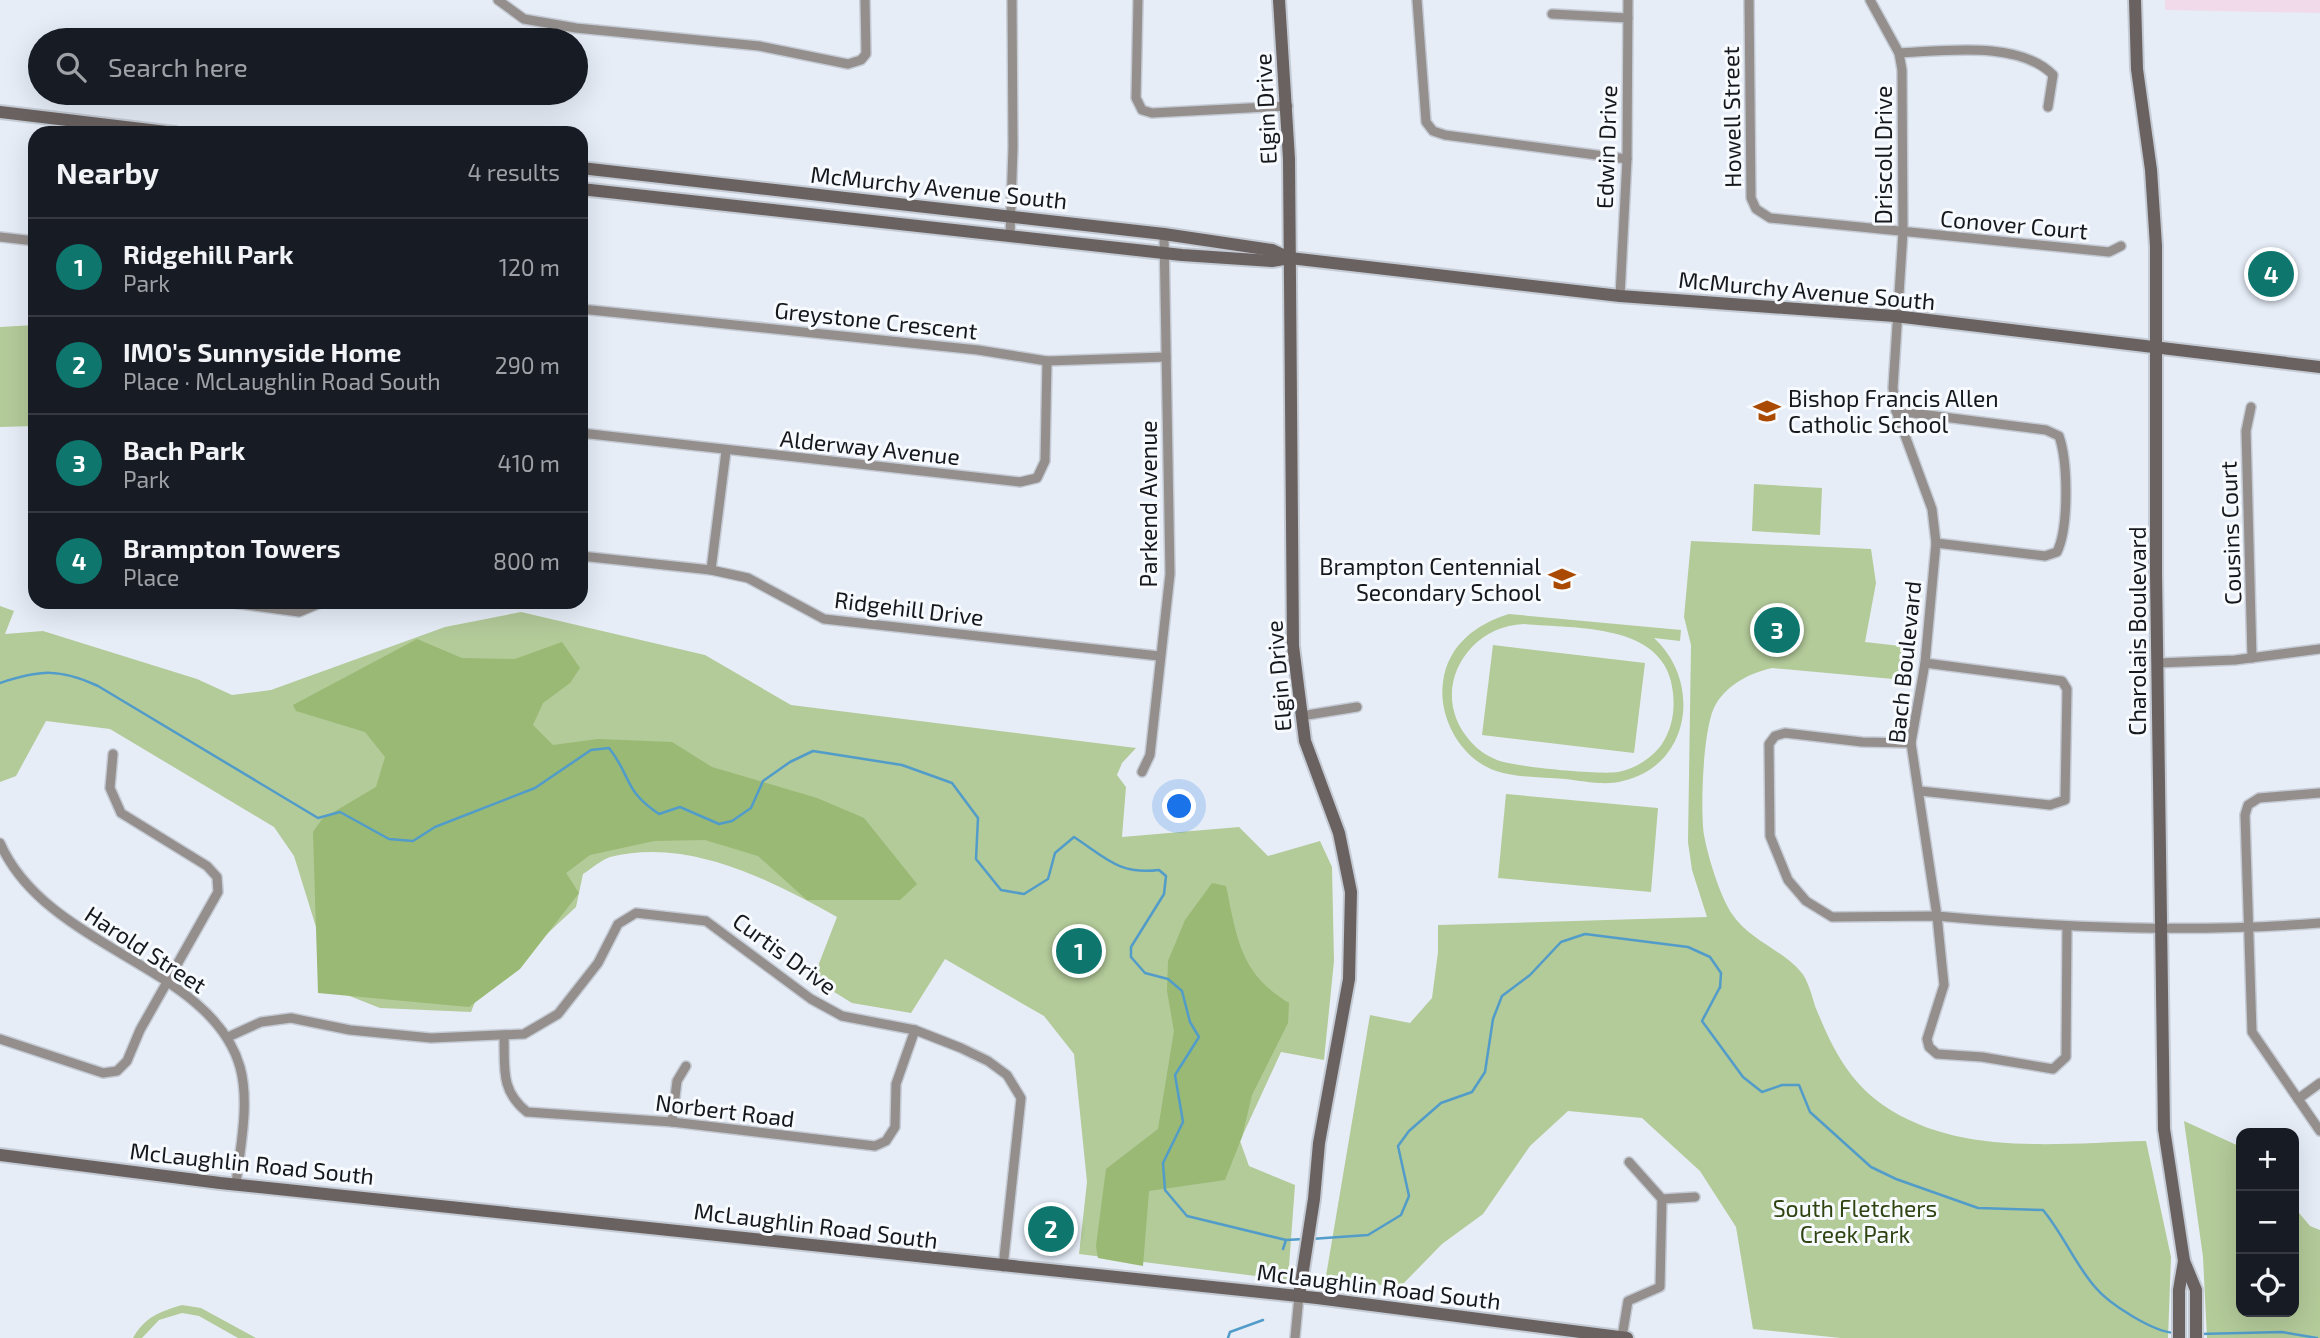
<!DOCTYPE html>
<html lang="en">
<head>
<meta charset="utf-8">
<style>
  :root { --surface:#171b24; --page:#20242c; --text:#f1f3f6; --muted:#9ea1a6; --line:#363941; --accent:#0f766e }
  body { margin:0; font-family:"Exo 2",sans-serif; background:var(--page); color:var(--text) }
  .controls { position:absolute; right:21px; bottom:21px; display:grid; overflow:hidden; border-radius:14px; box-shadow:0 7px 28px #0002 }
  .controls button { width:63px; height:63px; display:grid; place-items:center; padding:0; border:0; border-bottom:2px solid var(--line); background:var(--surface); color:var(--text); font:35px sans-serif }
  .you { position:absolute; left:1180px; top:807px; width:24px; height:24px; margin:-18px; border:5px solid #fff; border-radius:50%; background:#1a73e8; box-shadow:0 0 0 10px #1a73e833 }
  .badge { display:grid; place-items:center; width:46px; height:46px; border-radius:50%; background:var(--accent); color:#fff; font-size:23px; font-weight:700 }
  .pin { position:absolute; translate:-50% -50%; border:4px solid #fff; box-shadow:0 2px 7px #0006 }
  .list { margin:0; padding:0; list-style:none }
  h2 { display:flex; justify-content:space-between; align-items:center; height:91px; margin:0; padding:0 28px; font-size:30px }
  h2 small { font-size:23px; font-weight:400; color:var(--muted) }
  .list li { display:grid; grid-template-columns:46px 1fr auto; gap:21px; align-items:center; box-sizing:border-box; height:98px; padding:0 28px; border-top:2px solid var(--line) }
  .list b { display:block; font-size:26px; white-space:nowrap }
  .list p { margin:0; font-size:23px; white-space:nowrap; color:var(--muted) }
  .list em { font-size:23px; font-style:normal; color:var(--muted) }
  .icon { flex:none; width:38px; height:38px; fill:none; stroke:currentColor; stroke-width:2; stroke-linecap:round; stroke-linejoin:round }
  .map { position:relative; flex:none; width:2320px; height:1338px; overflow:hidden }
  .search { position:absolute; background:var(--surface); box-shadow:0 7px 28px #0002; left:28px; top:28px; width:560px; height:77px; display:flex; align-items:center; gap:18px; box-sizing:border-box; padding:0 24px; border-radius:38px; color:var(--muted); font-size:26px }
  .panel { position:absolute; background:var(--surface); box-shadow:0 7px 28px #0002; left:28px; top:126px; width:560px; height:483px; border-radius:21px }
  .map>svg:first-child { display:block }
  .commercial { fill:#f1dbea }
  .green { fill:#b3ca99; fill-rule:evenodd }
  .forest { fill:#99b974 }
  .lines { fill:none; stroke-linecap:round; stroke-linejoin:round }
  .stream { stroke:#529cc9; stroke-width:2.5 }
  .street-casing { stroke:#c5cbd4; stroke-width:12 }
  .secondary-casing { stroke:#c5cbd4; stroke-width:16 }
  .street { stroke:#948f8d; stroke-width:9 }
  .secondary { stroke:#6a6261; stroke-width:12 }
  .labels { text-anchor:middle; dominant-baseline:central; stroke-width:6; stroke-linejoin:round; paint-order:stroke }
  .street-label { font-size:23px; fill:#16181b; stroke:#f7fafe }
  .poi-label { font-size:23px; fill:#16181b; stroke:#f7fafe; text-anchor:start }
  .park-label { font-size:23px; fill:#304412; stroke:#f7fafe }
</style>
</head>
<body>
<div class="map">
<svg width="2320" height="1338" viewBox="0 0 2320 1338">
  <rect width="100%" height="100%" fill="#e6edf7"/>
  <polygon class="commercial" points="2165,0 2320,0 2320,13 2165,10"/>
  <g class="green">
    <polygon points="35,325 35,426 0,427 0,327"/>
    <polygon points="1754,484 1822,488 1820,535 1752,531"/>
    <path d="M1691,541l180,8 5,34 -11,59 44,5 -5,33 -132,-12c-22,5 -44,16 -56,36 -13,20 -16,105 -12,131 4,22 16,61 28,79 17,26 51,36 69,58 7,8 11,24 14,34 16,39 32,74 68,99 75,52 177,38 263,36l25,116 -3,81h-327l-88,-9 -17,-102 -36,-56 -58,-53 -74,-7 -38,35 -47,68 -41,30 -41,42 -76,-4 45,-267 40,8 22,-25 6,-46v-27l269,-8 -15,-47 -4,-28 3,-197 -7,-28z"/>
    <path d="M0,606l14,5 -9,23 38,-3 154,48 35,16 39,-5 174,-63 76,-15 184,43 86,50 345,43 -14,15 -5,12 9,12 -4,50 117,-10 29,29 52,-15 12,26 2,94 -10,99 -43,-8 -41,89 9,25 46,19 -7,95 -209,-26 8,-72 -13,-128 -30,-38 -99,-57 -34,54 -59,-10 -39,-24 24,-62c-67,-37 -148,-80 -227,-60 -9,3 -19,12 -27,17l-7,33 -68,63 -25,12 -12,30 -91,-4 -33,-13 -26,-52 -27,-87 -20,-29 -164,-98 -64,-8 -30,55 -16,6z"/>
    <path d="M1509,614l172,16 -1,11 -26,-3c48,44 37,127 -31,143 -18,5 -40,0 -58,-2 -22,-2 -48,-1 -69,-8 -35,-12 -58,-53 -53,-89 5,-37 33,-58 66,-68zM1524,624c52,5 143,-2 149,69 2,19 -1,35 -11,51 -10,14 -27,25 -44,28 -18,3 -104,-5 -121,-12 -10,-4 -20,-11 -26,-18 -44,-48 -6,-116 53,-118z"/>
    <polygon points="1493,645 1645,663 1634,753 1482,735"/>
    <polygon points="1506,794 1658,808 1651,892 1498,878"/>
    <polygon points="2184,1121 2241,1147 2241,1312 2294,1312 2294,1207 2310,1226 2320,1230 2320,1338 2207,1338 2203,1257"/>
    <path d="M182,1305l19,3 55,30h-18l-39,-22 -17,-3 -23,7 -17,18h-9c12,-21 26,-26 49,-33z"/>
  </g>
  <g class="forest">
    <polygon points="417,639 462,658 515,659 562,642 580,668 570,683 543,703 533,725 553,745 598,739 672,742 712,767 817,798 864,818 917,884 900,900 807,900 758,856 705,840 654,841 590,855 566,873 579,893 520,969 469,1007 318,993 313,832 322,819 376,787 385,757 365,732 296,711 293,705"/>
    <path d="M1212,883l14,3c11,52 14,88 63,117l-1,20 -36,72 -10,42 -17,43 -76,11 -6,75 -45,-8 -2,-12 10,-77 52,-40 16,-98 -7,-40 1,-30 17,-41z"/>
  </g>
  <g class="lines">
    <g class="stream">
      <path d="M0,683c39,-13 60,-15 98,3l220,132 22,-6 49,27 24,2 22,-14 100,-39 56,-38 18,-2c23,29 14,42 50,66l21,-7 39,17 13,-3 19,-13 12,-27 27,-19 23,-11 89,14 50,18 26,35 -2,41 25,31 23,4 24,-15 7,-26 19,-16c32,21 45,38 85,33l7,6 -2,18 -33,53v10l14,16 23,6 14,12 8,31 9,15 -24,38 8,47 -20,41 2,27 22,26 99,24 18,-1"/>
      <path d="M1720,987l-18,34 41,56 19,15 20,-7h17l11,27 61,55 25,12 82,29 65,2c20,24 32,54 52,77 14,17 58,45 80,46"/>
      <polyline points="1311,1239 1368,1235 1401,1215 1409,1196 1398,1146 1409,1131 1441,1103 1472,1092 1485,1072 1493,1019 1502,996 1530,975 1561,942 1585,934 1688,947 1710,957 1721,973 1720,988"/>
      <polyline points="1283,1249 1286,1240"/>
      <polyline points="2199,1334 2282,1332 2317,1338"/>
      <polyline points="1228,1338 1230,1332 1263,1320"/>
    </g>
    <g class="street-casing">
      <g id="street">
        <polyline points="498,0 524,19 576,28 759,46 848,64 861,60 866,54 865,0"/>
        <polyline points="1138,0 1136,98 1142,110 1152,113 1288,106"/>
        <polyline points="1417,0 1426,122 1433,131 1445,135 1627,159"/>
        <polyline points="1749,0 1751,198 1756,209 1770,218 2109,252 2121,246"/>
        <path d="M1870,0l29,53 3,17 1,162 -10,156 3,23 36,98 4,34 -11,120 -14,80 26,173c129,12 253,17 383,7"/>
        <polyline points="1552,14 1628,18"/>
        <path d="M1899,53c44,-2 120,-13 154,22l-5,32"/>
        <polyline points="1010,236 1013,147 1012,0"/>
        <polyline points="0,237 35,241"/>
        <polyline points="1620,296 1627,159 1628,0"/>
        <polyline points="581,309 978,350 1047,361 1166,357"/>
        <polyline points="2251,407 2246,431 2252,658"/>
        <path d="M1896,411l150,19 13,6c9,26 10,91 -2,116l-12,4 -109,-13"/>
        <polyline points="581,433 1020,482 1037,478 1045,461 1047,361"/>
        <polyline points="581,556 711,570 748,578 824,619 1159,656"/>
        <polyline points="711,570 726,451"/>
        <polyline points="226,602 299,612 323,602"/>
        <polyline points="2158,663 2235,660 2320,649"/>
        <polyline points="1301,716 1357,707"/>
        <polyline points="1911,743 1862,742 1785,733 1775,736 1769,744 1770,836 1788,880 1806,901 1832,917 1937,916 1944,985 1927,1039 1929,1047 1937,1054 1982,1057 2053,1069 2066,1057 2067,928"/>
        <polyline points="1142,772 1150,755 1170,574 1164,234"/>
        <polyline points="1920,791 2050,805 2065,800 2067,689 2062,681 1925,663"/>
        <polyline points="2320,793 2259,798 2248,805 2245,815 2252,1032 2320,1131"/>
        <path d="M0,843c47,107 211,122 240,224 10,36 0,81 -4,117"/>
        <path d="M504,1035c1,34 -4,55 23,77l145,10 203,24 11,-5 9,-14 1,-43 19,-54"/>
        <polyline points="228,1037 261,1022 291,1018 350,1030 431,1038 524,1034 558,1014 598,963 618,924 636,913 706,921 811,999 842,1016 915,1030 961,1048 988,1061 1007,1075 1021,1098 1003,1267"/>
        <polyline points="0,1039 103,1073 117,1071 127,1061 140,1030 218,892 217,877 207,866 121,813 110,788 113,754"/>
        <polyline points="2298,1099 2320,1083"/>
        <polyline points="672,1122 677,1081 686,1066"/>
        <polyline points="1662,1199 1695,1197"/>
        <polyline points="1622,1337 1628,1301 1660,1287 1662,1199 1629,1162"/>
        <polyline points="1295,1338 1299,1296"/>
      </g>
    </g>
    <g class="secondary-casing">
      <g id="secondary">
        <polyline points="1279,0 1289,159 1293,646 1305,741 1339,833 1351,892 1349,979 1319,1143 1314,1199 1299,1296"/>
        <polyline points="2135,0 2137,69 2151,170 2156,246 2156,575 2164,1129 2184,1261 2196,1290 2196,1338"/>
        <polyline points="0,112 175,133"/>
        <polyline points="581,168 1164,234 1272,250 1289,258"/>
        <polyline points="581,189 1182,255 1272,261 1290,258 1620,296 1895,316 2320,367"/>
        <polyline points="0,1155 220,1183 1317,1298 1627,1338"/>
        <polyline points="2179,1338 2179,1290 2184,1261"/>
      </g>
    </g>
    <use href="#street" class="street"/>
    <use href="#secondary" class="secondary"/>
  </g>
  <defs>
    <g id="school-bare" transform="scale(2.1)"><path d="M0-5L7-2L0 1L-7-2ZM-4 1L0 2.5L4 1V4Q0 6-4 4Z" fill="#aa4a00" stroke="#f7fafe" stroke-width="2.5" paint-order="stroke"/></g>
  </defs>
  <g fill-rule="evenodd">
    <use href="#school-bare" x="1767" y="411"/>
    <use href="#school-bare" x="1562" y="579"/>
  </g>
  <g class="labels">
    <g class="street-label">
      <text transform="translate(1265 109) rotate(-93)">Elgin Drive</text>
      <text transform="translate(1731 117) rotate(-91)">Howell Street</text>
      <text transform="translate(1606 147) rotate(-88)">Edwin Drive</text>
      <text transform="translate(1883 155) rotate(-90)">Driscoll Drive</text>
      <text transform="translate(939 187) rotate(6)">McMurchy Avenue South</text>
      <text transform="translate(2014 224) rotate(5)">Conover Court</text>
      <text transform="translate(1807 290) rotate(5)">McMurchy Avenue South</text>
      <text transform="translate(876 320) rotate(6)">Greystone Crescent</text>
      <text transform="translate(870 447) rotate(6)">Alderway Avenue</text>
      <text transform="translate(1148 504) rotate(-90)">Parkend Avenue</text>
      <text transform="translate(2230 533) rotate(-92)">Cousins Court</text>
      <text transform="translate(909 608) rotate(7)">Ridgehill Drive</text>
      <text transform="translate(2137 631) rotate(-90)">Charolais Boulevard</text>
      <text transform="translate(1904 662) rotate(-84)">Bach Boulevard</text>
      <text transform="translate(1278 676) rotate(-95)">Elgin Drive</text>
      <text transform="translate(146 949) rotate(33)">Harold Street</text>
      <text transform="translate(785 953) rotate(36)">Curtis Drive</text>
      <text transform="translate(725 1110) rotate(7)">Norbert Road</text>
      <text transform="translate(252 1163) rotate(6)">McLaughlin Road South</text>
      <text transform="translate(816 1225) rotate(7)">McLaughlin Road South</text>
      <text transform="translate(1379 1286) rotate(7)">McLaughlin Road South</text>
    </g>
    <g class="poi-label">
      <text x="1788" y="398">Bishop Francis Allen<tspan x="1788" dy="26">Catholic School</tspan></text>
      <text x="1541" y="566" text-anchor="end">Brampton Centennial<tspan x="1541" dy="26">Secondary School</tspan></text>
    </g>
    <g class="park-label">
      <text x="1855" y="1208">South Fletchers<tspan x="1855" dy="26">Creek Park</tspan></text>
    </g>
  </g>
</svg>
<div class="controls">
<button>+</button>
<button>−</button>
<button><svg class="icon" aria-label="locate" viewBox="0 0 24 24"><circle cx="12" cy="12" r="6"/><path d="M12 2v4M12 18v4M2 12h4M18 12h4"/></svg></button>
</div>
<div class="you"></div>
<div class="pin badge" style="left:1079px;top:951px">1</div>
<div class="pin badge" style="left:1051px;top:1229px">2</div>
<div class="pin badge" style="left:1777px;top:630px">3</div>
<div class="pin badge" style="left:2271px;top:274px">4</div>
<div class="search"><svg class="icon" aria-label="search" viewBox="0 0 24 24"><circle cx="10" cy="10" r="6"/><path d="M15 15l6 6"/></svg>Search here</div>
<section class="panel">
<h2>Nearby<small>4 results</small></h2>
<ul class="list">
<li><span class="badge">1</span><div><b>Ridgehill Park</b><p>Park</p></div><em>120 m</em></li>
<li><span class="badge">2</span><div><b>IMO's Sunnyside Home</b><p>Place · McLaughlin Road South</p></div><em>290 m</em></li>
<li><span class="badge">3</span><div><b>Bach Park</b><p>Park</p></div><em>410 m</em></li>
<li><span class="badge">4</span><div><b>Brampton Towers</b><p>Place</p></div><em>800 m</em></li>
</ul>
</section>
</div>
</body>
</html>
